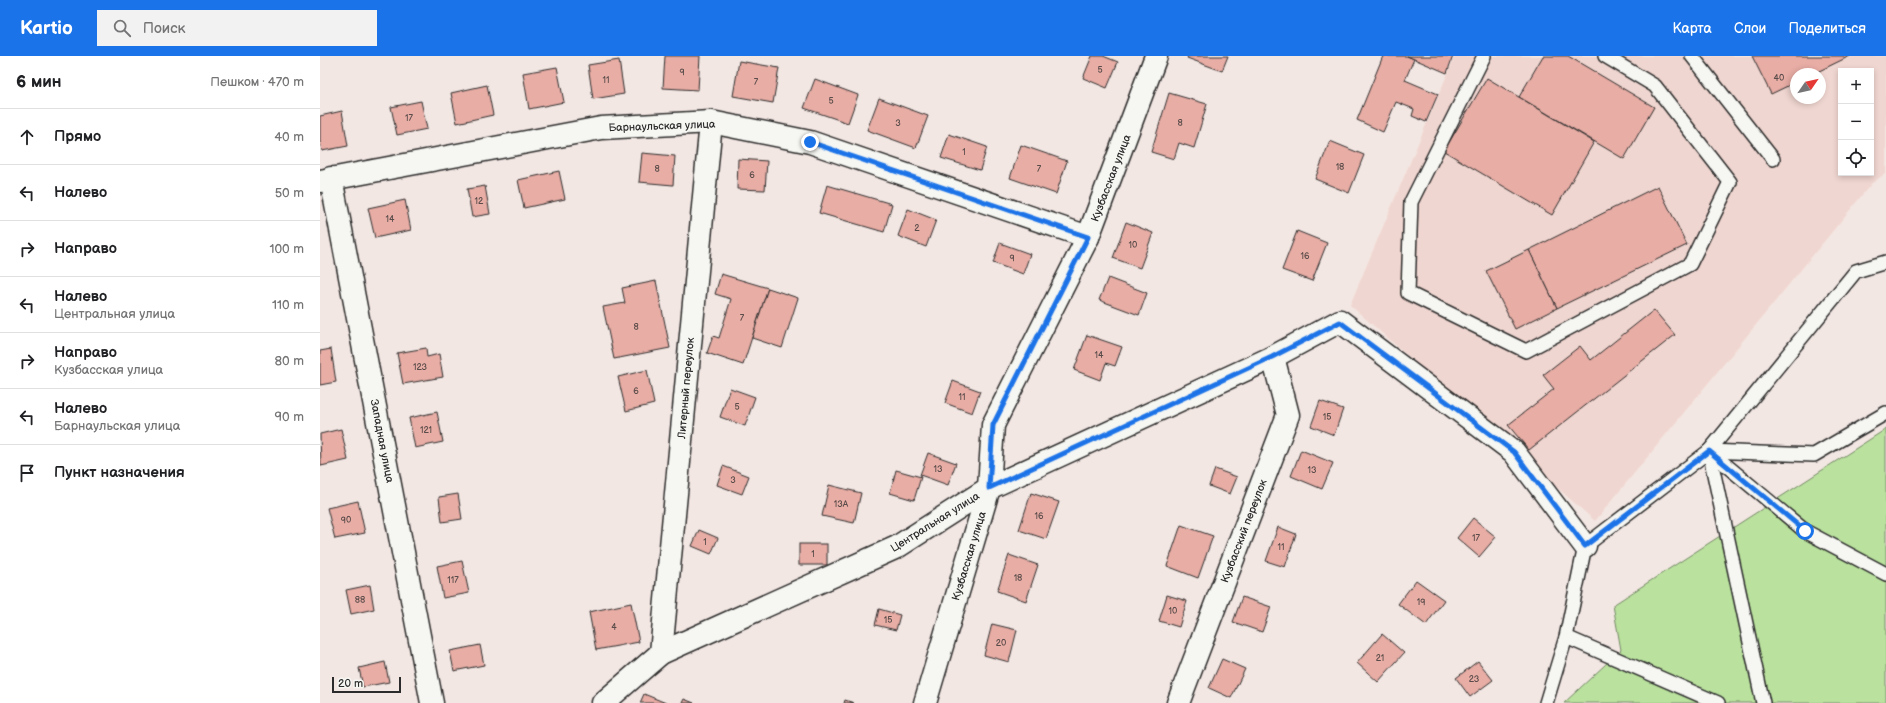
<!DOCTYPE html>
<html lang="ru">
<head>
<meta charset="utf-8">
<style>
  :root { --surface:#fff; --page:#f2f2f2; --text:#202124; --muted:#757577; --line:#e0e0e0; --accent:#1a73e8 }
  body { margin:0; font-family:"Balsamiq Sans",sans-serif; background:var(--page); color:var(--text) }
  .controls { position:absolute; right:12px; top:12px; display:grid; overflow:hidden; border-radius:0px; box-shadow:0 2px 6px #0003 }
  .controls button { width:36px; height:36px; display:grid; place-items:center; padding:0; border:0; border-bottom:1px solid var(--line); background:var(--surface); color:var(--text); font:20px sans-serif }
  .compass { position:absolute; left:1470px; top:12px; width:36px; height:36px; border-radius:50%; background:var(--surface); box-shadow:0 2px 6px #0003; rotate:56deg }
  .scale { position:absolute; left:12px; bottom:10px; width:69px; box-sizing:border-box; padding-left:4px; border:2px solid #2b2b2b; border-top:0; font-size:11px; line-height:14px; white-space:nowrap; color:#2b2b2b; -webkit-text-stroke:3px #f6f6f2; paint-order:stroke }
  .stop { position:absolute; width:12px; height:12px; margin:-9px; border:3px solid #1a73e8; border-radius:50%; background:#fff }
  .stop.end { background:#1a73e8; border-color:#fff; box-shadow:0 1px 4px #0008 }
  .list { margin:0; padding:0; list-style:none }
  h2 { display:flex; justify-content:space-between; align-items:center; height:52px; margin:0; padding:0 16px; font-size:17px }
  h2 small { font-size:13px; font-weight:400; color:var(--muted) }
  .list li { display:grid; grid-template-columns:26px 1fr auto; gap:12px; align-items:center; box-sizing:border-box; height:56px; padding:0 16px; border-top:1px solid var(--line) }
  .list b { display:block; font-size:15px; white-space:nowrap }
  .list p { margin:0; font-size:13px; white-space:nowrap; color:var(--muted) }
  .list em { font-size:13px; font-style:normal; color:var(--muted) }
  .icon { flex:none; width:22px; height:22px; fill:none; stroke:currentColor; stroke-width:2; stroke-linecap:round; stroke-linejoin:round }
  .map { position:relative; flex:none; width:1566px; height:647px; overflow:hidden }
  header { display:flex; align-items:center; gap:24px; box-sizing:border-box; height:56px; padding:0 20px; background:var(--accent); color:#fff }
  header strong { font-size:19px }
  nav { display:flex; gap:22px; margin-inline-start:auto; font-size:14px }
  .search { width:280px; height:36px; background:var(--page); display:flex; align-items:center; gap:10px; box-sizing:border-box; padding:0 14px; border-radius:0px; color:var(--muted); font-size:15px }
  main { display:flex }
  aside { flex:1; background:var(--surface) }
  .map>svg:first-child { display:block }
  .built { fill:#f0d6d0; fill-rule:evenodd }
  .green { fill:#bae29e; stroke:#728664 }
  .building { fill:#e8ada5; stroke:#2b2b2b }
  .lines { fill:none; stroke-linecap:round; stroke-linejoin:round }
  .service-casing { stroke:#2b2b2b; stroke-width:16 }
  .minor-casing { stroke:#2b2b2b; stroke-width:25 }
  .service { stroke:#f6f6f2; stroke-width:13 }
  .minor { stroke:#f6f6f2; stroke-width:22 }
  .route { stroke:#1a73e8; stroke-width:5 }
  .labels { text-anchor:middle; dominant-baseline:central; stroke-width:3; stroke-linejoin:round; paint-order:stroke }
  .number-label { font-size:9px; fill:#5a4c4a }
  .street-label { font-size:11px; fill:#2b2b2b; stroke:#f6f6f2 }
</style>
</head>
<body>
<header>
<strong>Kartio</strong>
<div class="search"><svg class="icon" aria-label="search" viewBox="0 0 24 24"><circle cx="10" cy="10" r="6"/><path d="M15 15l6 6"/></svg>Поиск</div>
<nav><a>Карта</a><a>Слои</a><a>Поделиться</a></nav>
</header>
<main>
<aside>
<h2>6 мин<small>Пешком · 470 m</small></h2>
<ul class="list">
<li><svg class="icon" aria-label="ahead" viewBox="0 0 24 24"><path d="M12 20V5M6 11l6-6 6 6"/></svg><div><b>Прямо</b></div><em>40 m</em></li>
<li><svg class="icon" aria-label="left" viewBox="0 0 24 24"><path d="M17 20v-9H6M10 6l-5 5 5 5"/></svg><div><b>Налево</b></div><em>50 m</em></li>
<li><svg class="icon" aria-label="right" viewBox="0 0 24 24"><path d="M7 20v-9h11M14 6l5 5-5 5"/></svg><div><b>Направо</b></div><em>100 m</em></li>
<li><svg class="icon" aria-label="left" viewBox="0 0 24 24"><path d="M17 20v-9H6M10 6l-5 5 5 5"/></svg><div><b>Налево</b><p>Центральная улица</p></div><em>110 m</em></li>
<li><svg class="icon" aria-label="right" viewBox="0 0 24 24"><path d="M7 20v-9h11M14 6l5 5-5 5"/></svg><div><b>Направо</b><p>Кузбасская улица</p></div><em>80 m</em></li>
<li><svg class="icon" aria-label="left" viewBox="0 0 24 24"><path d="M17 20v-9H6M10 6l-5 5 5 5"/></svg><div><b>Налево</b><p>Барнаульская улица</p></div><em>90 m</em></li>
<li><svg class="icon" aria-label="arrive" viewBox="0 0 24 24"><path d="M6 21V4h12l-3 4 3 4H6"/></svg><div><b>Пункт назначения</b></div></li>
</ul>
</aside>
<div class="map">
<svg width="1566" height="647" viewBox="0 0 1566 647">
  <rect width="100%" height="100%" fill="#f3e7e3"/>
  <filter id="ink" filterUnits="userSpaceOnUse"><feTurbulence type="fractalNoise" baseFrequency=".025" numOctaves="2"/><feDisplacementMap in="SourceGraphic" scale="8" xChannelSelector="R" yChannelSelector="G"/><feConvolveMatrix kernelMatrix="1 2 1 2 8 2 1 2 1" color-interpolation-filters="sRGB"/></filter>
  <g filter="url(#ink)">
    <path class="built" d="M1135,0h431v117l-14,10 -277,338 -245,-216zM1521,15h30v102h-30zM1476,18h24v24h-24z"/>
    <polygon class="green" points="1566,373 1566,647 1244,647 1301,594 1293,549"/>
    <g class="building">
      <polygon points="345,0 380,0 378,34 343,32"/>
      <polygon points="772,0 783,0 798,6 787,32 763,22"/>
      <polygon points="868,0 908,0 902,15 867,2"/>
      <polygon points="1063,0 1087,0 1094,3 1085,24 1118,38 1106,66 1092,60 1094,53 1076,46 1063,76 1037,64"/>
      <polygon points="1087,0 1133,0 1127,17"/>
      <polygon points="1223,0 1248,0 1334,51 1304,103 1199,41"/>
      <polygon points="1432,0 1530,0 1493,18 1476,18 1476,26 1451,38"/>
      <polygon points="299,4 304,38 273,43 268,9"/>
      <polygon points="419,5 459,12 453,47 413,40"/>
      <polygon points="237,11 244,46 209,53 203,17"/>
      <polygon points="1167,22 1274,86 1232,159 1124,95"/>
      <polygon points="495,23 538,39 528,67 484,52"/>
      <polygon points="167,29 173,59 137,67 131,37"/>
      <polygon points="849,37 887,48 874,92 859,87 854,103 831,96"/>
      <polygon points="559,42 608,60 596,92 547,74"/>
      <polygon points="101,45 107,73 77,79 71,51"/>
      <polygon points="22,55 28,90 2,95 0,85 0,60"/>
      <polygon points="629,78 667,91 660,114 621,102"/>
      <polygon points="1010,85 1044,99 1029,137 995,123"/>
      <polygon points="701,89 747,105 736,138 690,122"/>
      <polygon points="322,97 355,100 353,129 319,126"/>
      <polygon points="418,103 447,105 445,134 417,133"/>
      <polygon points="239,115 245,143 204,152 198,124"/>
      <polygon points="507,129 572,148 564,176 499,157"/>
      <polygon points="165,130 170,158 152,161 147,133"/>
      <polygon points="1338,130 1367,189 1237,252 1209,194"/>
      <polygon points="85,144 91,174 55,182 48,152"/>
      <polygon points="588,153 616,164 606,191 578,180"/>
      <polygon points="806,166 833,177 820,212 793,202"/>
      <polygon points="977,175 1007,187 992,225 962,214"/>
      <polygon points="680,187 710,198 703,218 673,207"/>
      <polygon points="1209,194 1237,252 1195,273 1166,215"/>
      <polygon points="401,218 448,232 423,309 387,297 393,280 399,282 411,243 395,238"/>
      <polygon points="788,222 827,237 819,259 779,244"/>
      <polygon points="336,225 350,292 294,303 283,251 305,247 302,232"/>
      <polygon points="448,232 478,242 462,292 432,282"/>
      <polygon points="1334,254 1355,279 1209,394 1188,369 1234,333 1223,319 1260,290 1271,304"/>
      <polygon points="767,279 802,291 795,310 786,307 780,324 754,314"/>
      <polygon points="106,292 107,301 119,298 123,321 83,328 77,297"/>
      <polygon points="11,293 16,326 0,329 0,295"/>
      <polygon points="327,314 334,348 306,355 298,321"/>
      <polygon points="633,325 660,335 652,357 625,347"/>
      <polygon points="410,332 435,341 425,370 400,361"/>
      <polygon points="1000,345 1023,353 1014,379 991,370"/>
      <polygon points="117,356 123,386 95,392 89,362"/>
      <polygon points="21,373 28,404 1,410 0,378"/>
      <polygon points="981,394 1013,407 1002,433 971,420"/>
      <polygon points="608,397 636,407 628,429 600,419"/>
      <polygon points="403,410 429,420 422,438 397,429"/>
      <polygon points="895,413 917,421 910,438 889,430"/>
      <polygon points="576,414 601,421 594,444 570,437"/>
      <polygon points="509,429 541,437 534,467 502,460"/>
      <polygon points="711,437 739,446 726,483 699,474"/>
      <polygon points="138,438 142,463 122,466 119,441"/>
      <polygon points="38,445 45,477 15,483 7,452"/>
      <polygon points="1153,462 1176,481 1159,501 1137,482"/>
      <polygon points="861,469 893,480 878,522 847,510"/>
      <polygon points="958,471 976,478 965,511 946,505"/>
      <polygon points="379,474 398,482 391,498 372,490"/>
      <rect x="479" y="488" width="28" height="21"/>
      <polygon points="689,499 718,509 706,545 677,535"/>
      <polygon points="142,505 149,537 123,542 117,510"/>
      <polygon points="1096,524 1124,544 1106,569 1078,548"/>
      <polygon points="50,529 54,553 31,558 26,534"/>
      <polygon points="847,539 867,545 859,571 839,565"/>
      <polygon points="922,541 951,551 942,576 913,566"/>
      <polygon points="311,547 319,586 276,594 269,556"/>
      <polygon points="559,553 580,559 576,574 555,569"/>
      <polygon points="672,568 697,574 689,606 664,599"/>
      <polygon points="1062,578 1084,597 1058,626 1037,607"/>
      <polygon points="160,589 164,609 134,615 130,595"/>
      <polygon points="902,603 925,613 911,642 889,632"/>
      <polygon points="1158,605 1173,624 1150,641 1136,622"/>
      <polygon points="65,606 69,626 43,631 39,612"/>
      <polygon points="324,638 346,647 320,647"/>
      <polygon points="364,643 374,647 362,647"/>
      <polygon points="525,644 534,647 524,647"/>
    </g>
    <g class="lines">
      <g class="service-casing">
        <g id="service">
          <polyline points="1164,0 1091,146 1088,237 1206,295 1370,208 1410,126 1335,30 1285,0"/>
          <polyline points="1372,0 1453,103"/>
          <polyline points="1389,395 1443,647"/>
          <polyline points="1389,395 1485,475 1566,518"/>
          <polyline points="1389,395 1494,399 1566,357"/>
          <polyline points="1246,581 1398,647"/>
          <polyline points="1226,647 1246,581 1265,490 1389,395 1536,215 1566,206"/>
        </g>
      </g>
      <g class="minor-casing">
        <g id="minor">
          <polyline points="11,122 112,647"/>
          <polyline points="0,125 281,72 391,66 490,86 768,181"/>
          <polyline points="341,597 391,66"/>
          <polyline points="283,647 341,597 577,491 669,432 953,301 1020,265 1194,396 1265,490"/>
          <polyline points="605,647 669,432 673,369 768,181 836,0"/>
          <polyline points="858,647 968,359 953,301"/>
        </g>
      </g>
      <use href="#service" class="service"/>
      <use href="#minor" class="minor"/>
    </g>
  </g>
  <g class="lines" filter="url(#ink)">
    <polyline class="route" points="490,86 768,181 673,369 669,432 952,301 1020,266 1194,396 1265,490 1389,395 1485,475"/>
  </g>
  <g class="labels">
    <g class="number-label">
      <text x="780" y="14">5</text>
      <text x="362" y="16">9</text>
      <text x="1459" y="22">40</text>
      <text x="286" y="24">11</text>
      <text x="436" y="26">7</text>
      <text x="511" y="45">5</text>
      <text x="89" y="62">17</text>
      <text x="578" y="67">3</text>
      <text x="860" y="67">8</text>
      <text x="644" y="96">1</text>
      <text x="1020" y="111">18</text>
      <text x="337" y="113">8</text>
      <text x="719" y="113">7</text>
      <text x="432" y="119">6</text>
      <text x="159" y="145">12</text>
      <text x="70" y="163">14</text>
      <text x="597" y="172">2</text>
      <text x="813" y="189">10</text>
      <text x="985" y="200">16</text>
      <text x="692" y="202">9</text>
      <text x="422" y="262">7</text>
      <text x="316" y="271">8</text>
      <text x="779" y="299">14</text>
      <text x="100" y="311">123</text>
      <text x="316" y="335">6</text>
      <text x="642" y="341">11</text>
      <text x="417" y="351">5</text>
      <text x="1007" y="361">15</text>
      <text x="106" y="374">121</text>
      <text x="618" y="413">13</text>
      <text x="992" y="414">13</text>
      <text x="413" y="424">3</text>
      <text x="521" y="448">13А</text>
      <text x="719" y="460">16</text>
      <text x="26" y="464">90</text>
      <text x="1156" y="482">17</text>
      <text x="385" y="486">1</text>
      <text x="961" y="491">11</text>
      <text x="493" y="498">1</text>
      <text x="698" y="522">18</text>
      <text x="133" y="524">117</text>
      <text x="40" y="544">88</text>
      <text x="1101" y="546">19</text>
      <text x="853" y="555">10</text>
      <text x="568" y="564">15</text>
      <text x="294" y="571">4</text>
      <text x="681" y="587">20</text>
      <text x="1060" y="602">21</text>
      <text x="1154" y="623">23</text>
    </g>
    <g class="street-label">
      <text transform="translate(342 70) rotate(-2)">Барнаульская улица</text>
      <text transform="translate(791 122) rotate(-69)">Кузбасская улица</text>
      <text transform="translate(366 332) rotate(-85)">Литерный переулок</text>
      <text transform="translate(62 385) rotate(79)">Западная улица</text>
      <text transform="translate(615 466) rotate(-32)">Центральная улица</text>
      <text transform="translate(924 475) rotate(-69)">Кузбасский переулок</text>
      <text transform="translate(649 500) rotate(-73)">Кузбасская улица</text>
    </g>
  </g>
</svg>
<div class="controls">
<button>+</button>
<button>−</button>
<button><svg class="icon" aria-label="locate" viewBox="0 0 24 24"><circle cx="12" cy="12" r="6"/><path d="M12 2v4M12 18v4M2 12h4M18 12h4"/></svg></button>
</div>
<svg class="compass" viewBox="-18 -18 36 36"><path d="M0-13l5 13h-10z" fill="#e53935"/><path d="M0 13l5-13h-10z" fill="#757577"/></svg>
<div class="scale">20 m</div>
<div class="stop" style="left:1485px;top:475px"></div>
<div class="stop end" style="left:490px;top:86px"></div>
</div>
</main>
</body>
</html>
